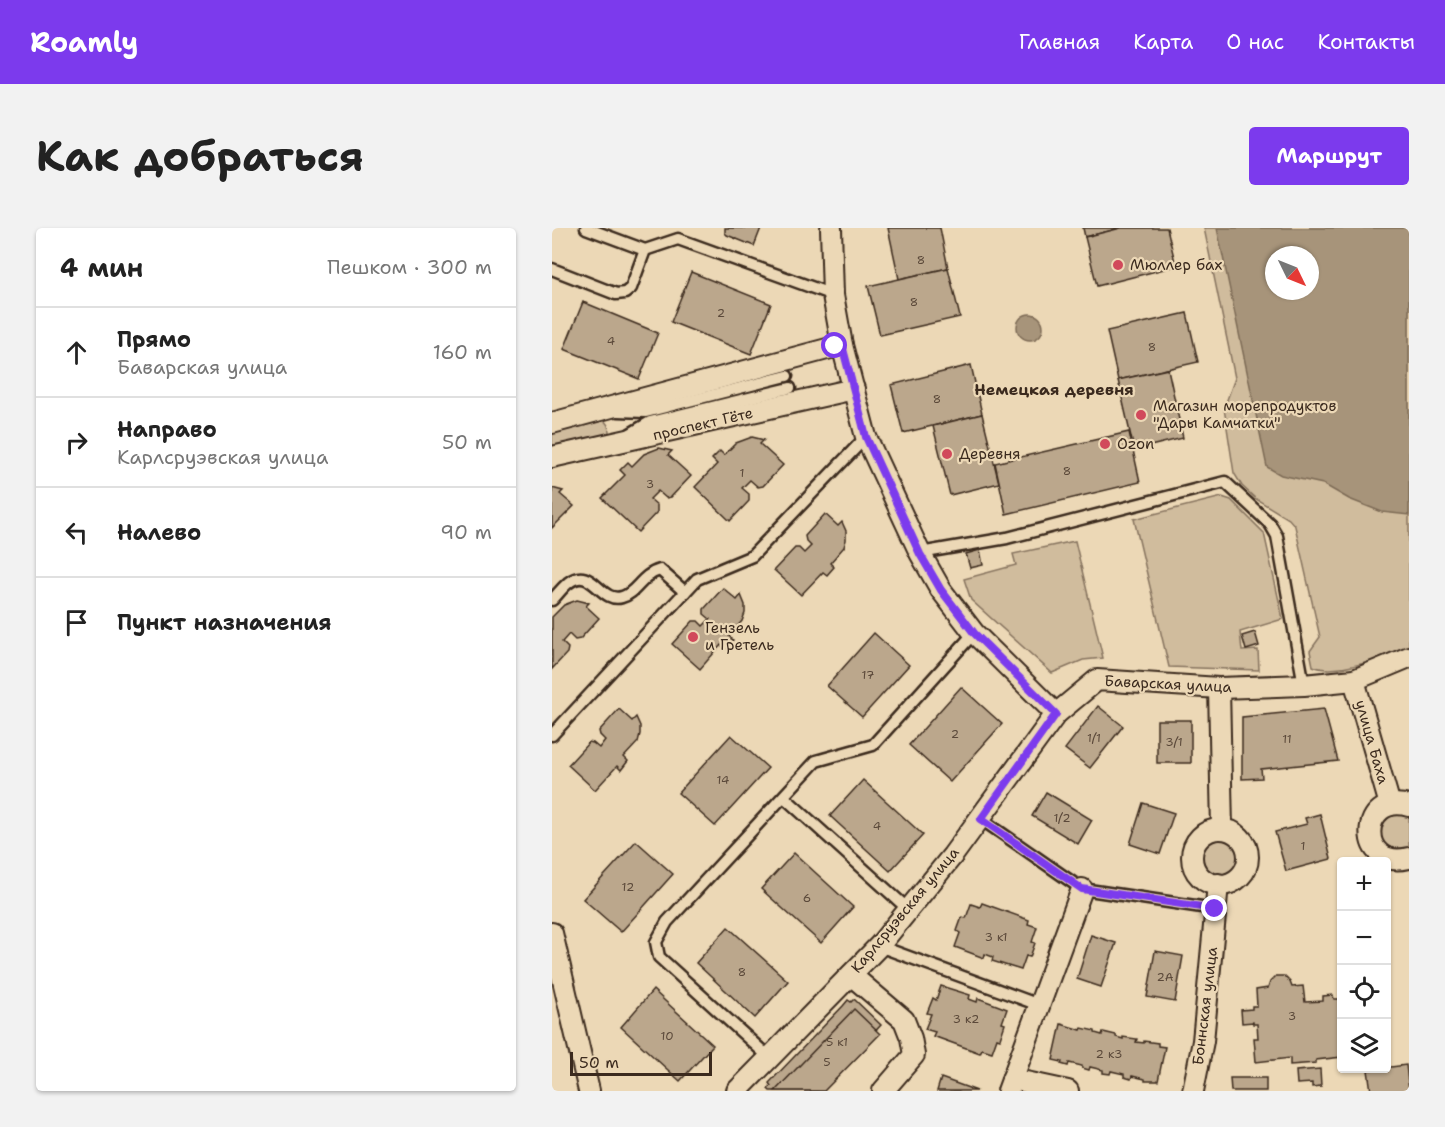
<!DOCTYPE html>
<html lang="ru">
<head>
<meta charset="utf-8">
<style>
  :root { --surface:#fff; --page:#f2f2f2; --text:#222; --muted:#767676; --line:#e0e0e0; --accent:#7c3aed }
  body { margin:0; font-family:"Shantell Sans",sans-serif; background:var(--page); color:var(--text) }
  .controls { position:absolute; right:18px; bottom:18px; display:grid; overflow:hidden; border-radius:6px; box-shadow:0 2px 4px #0004 }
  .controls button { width:54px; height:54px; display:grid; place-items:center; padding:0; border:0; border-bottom:2px solid var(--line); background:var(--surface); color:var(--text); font:30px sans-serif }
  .compass { position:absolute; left:713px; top:18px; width:54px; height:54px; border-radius:50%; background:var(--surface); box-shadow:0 2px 4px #0004; rotate:133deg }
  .scale { position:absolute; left:18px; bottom:15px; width:142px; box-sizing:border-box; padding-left:6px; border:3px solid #3b2a1e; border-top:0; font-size:16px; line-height:21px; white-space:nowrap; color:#3b2a1e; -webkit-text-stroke:4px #ecd8b6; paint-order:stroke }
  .stop { position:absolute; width:18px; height:18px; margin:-14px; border:4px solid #7c3aed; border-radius:50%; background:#fff }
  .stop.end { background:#7c3aed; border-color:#fff; box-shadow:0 2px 6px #0008 }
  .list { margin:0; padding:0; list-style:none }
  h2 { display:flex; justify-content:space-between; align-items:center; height:78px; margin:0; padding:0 24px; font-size:26px }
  h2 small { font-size:20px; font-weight:400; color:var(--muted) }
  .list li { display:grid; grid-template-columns:39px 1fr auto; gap:18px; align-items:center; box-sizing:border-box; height:90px; padding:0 24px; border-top:2px solid var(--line) }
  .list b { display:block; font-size:22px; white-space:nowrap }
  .list p { margin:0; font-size:20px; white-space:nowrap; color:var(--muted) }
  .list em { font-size:20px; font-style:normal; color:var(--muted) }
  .icon { flex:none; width:33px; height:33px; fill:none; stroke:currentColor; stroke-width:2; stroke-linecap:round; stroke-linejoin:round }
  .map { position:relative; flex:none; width:857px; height:863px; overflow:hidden; border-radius:6px }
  header { display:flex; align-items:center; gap:36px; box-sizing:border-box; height:84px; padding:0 30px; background:var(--accent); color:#fff }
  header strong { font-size:28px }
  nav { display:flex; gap:33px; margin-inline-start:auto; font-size:21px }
  .intro { display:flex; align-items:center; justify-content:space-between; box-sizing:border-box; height:144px; padding:0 36px }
  h1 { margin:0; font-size:42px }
  .button { padding:15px 27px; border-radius:6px; background:var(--accent); color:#fff; font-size:21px; font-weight:700 }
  main { display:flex; gap:36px; padding:0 36px }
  aside { flex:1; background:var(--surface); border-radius:6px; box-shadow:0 2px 4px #0004 }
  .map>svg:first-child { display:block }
  .green { fill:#d0bc9d; stroke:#86735e; stroke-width:1.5; fill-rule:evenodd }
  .water { fill:#a7947a; stroke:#7c6a55; stroke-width:1.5; fill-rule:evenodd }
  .building { fill:#bba78c; stroke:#3b2a1e; stroke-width:1.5 }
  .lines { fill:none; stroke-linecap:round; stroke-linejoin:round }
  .lane-casing { stroke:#3b2a1e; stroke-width:15 }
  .street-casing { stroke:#3b2a1e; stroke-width:24 }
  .lane { stroke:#ecd8b6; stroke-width:10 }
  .street { stroke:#ecd8b6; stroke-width:20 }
  .route { stroke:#7c3aed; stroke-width:8 }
  .poi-dot { fill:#d1495b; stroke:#ecd8b6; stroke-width:2 }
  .labels { text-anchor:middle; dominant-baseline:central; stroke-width:4.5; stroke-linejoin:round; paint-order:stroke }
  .number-label { font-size:12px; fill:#5b493a }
  .poi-label { font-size:15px; fill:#3b2a1e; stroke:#ecd8b6; text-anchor:start }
  .street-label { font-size:15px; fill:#3b2a1e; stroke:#ecd8b6 }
  .neighbourhood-label { font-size:16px; font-weight:bold; fill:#3b2a1e; stroke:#ecd8b6 }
</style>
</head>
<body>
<header>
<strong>Roamly</strong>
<nav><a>Главная</a><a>Карта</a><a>О нас</a><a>Контакты</a></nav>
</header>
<div class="intro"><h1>Как добраться</h1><a class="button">Маршрут</a></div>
<main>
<aside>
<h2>4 мин<small>Пешком · 300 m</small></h2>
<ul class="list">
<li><svg class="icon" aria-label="ahead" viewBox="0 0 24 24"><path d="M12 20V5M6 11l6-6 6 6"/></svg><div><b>Прямо</b><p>Баварская улица</p></div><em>160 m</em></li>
<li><svg class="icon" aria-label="right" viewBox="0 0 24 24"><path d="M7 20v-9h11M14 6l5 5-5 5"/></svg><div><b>Направо</b><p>Карлсруэвская улица</p></div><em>50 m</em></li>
<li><svg class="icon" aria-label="left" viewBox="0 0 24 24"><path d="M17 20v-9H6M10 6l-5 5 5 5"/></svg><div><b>Налево</b></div><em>90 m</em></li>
<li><svg class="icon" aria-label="arrive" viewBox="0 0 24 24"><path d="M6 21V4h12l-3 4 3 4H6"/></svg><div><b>Пункт назначения</b></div></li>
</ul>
</aside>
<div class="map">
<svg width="857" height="863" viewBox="0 0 857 863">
  <rect width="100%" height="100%" fill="#ecd8b6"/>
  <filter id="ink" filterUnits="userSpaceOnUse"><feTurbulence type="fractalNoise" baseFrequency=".0167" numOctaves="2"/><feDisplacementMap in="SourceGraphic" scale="12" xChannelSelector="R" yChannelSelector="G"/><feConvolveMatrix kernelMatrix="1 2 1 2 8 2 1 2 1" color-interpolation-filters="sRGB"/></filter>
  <g filter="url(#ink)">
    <g class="green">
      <path d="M652,0h205v419c-21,10 -75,29 -96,19l-3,-15 10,-14 -25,-111 -6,-7 -33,-20 -14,-13 -8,-13 -10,-65 11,-30zM722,27h36v36h-36z"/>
      <path d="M48,191c8,3 9,7 9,15l-57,16v-18z"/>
      <polygon points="670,269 679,272 712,305 731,391 688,404 690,423 706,422 707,442 617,439 582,291"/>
      <polygon points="523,313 551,430 531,432 500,445 419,372 412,351 464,337 461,326"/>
      <path d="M843,585l14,4v30c-25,13 -44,-19 -14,-34z"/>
      <circle cx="668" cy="628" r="19"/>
    </g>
    <g class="water">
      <path d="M665,0h192v287l-27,-3 -33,-13 -26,-15 -42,-9 -14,-8zM722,27h36v36h-36z"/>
      <circle cx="478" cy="99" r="13"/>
    </g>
    <g class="building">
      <polygon points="173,0 209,0 202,18 175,7 173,5"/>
      <polygon points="336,0 388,0 396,40 347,51"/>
      <polygon points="531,0 569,0 533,9"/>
      <polygon points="569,0 615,0 624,38 545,58 533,9"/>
      <polygon points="396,40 408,89 328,107 316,58"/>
      <polygon points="139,44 219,76 199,126 119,94"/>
      <polygon points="31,74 106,105 87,151 12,121"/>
      <polygon points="635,85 646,134 566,152 555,103"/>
      <polygon points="419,137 430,186 351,205 339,157"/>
      <polygon points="616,141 631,210 582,222 566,152"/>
      <polygon points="430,186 447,255 398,267 381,198"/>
      <polygon points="577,204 588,254 454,286 443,235"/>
      <polygon points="200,209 212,212 208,216 231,237 211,258 206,259 198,252 190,260 197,266 197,273 178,293 143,259 165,236 160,231 168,223 172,227 184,215"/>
      <polygon points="107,220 120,223 116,227 139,248 119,269 114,270 106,263 98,271 105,277 105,284 86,304 50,270 73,247 68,242 76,234 80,238 92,226"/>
      <polygon points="0,260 11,263 8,266 22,278 0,300"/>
      <polygon points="273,286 286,298 290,294 294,303 294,312 292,319 278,335 282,339 275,347 271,344 249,367 222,342 243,320 247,320 252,325 259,318 254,313 253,308"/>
      <polygon points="428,322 431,337 418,340 414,326"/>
      <polygon points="171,360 185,372 189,367 193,377 193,385 190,393 177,408 181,412 173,421 169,417 148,441 120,416 141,393 146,393 151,398 158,391 152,386 152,381"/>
      <polygon points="25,372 37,375 34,378 47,390 28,411 23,412 17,406 10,414 16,420 15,425 0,441 0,389 12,377"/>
      <polygon points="703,404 707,418 694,422 690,408"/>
      <polygon points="322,405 357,437 310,489 275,458"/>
      <polygon points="409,459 450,496 398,554 357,517"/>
      <polygon points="546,478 571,498 538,540 513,521"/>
      <polygon points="67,481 80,493 84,489 88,498 88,506 86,514 72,529 76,533 69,542 65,538 43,562 16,537 37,514 41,515 47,520 53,512 48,507 47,503"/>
      <polygon points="772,481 786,533 709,541 710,550 690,551 690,489"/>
      <rect x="605" y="492" width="34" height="43"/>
      <polygon points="179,507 216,540 163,598 126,565"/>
      <polygon points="311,552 371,607 338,643 278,588"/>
      <polygon points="494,564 540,592 526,616 480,588"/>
      <polygon points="591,575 622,585 608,626 578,616"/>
      <polygon points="768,586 779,631 734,643 723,604 755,596 753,590"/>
      <polygon points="84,613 121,646 69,704 31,671"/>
      <polygon points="242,625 301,679 269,715 209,661"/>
      <polygon points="430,675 477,692 476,696 485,699 480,714 483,715 478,729 474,728 469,742 440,733 441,729 433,726 432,730 403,719 408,705 405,703 410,689 414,690 419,676 428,679"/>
      <polygon points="176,699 236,753 203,790 144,735"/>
      <polygon points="539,707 564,715 549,759 525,751"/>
      <polygon points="603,723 631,728 623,774 595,769"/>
      <polygon points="724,748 732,748 738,754 740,759 751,758 753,774 771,773 771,768 781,767 782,771 790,771 790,829 764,832 764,835 738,837 738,830 704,834 702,810 706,810 705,796 701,796 701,794 690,795 689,782 700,781 700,778 705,778 704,762 716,760 718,754"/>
      <polygon points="389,758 418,767 417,771 425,774 426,770 455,781 450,795 453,796 448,811 445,810 440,824 430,821 428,825 381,808 383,804 373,801 379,786 375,785 381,770 384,772"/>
      <polygon points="101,762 161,817 128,853 69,799"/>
      <polygon points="302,771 329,797 300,828 295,832 291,832 276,847 277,851 266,863 218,863 216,861 219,858 217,855 291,778 296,772 299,774"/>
      <polygon points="302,781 328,806 272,863 223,863"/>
      <polygon points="509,796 529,802 530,800 543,803 543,805 550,807 551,804 564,807 564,809 571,811 571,809 585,811 584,814 592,815 592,813 606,815 606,818 613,819 606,853 593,853 593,851 580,848 579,851 572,849 572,846 559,843 558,846 551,845 551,842 538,839 537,842 530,840 530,838 517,835 516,838 509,836 510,834 501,832"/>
      <polygon points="854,837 857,863 819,863 816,842"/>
      <polygon points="768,841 769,858 760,859 760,855 745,856 744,843"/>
      <polygon points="389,850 425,863 385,863"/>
      <polygon points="678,850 714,850 714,863 679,863"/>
    </g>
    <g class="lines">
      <g class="lane-casing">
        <g id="lane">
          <polyline points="34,0 93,22 126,11 281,67"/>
          <polyline points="0,41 64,66 73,65 79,60 93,22"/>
          <polyline points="66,183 94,184 235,148"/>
          <polyline points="78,206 98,194 238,160"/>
          <polyline points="368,325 455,310 673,254 718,296 725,308 752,457"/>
          <path d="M0,372c5,-5 10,-12 16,-17 24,-19 32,21 54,14 15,-4 19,-22 38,-27l25,22"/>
          <polyline points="0,507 145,351 200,328 314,209"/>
          <polyline points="232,569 357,682"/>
          <polyline points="429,591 530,661 663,681"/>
          <polyline points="327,718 487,777"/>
          <polyline points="218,830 107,729 104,714 115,694 264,533 321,517 422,405"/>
        </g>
      </g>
      <g class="street-casing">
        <g id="street">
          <polyline points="279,0 281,67 290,117 314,209 368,325 389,362 422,405 504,486 545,452 667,460 752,457 802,452 857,429"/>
          <polyline points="0,195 290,117"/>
          <polyline points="0,229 302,161"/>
          <polyline points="802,452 838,577"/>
          <polyline points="667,460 670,601"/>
          <path d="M857,578c-50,-14 -53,65 0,52"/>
          <circle cx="668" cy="629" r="28"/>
          <polyline points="0,705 37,863"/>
          <polyline points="299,747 352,792 359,810 362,827 331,863"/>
          <polyline points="460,851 516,863"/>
          <polyline points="185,863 327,718 401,627 504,486"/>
          <polyline points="456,863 530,661"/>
          <polyline points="641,863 651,813 666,656"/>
        </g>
      </g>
      <use href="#lane" class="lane"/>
      <use href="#street" class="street"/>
    </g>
  </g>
  <g class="lines" filter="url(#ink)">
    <polyline class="route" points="283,118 290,117 314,209 368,326 389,362 422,405 504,486 429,591 530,661 663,681"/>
  </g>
  <g class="poi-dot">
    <circle cx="566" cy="37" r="6"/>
    <circle cx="589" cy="187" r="6"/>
    <circle cx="553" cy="216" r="6"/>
    <circle cx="395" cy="226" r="6"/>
    <circle cx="141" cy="409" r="6"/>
  </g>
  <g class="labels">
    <g class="number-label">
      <text x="369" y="32">8</text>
      <text x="362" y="74">8</text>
      <text x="169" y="85">2</text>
      <text x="59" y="113">4</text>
      <text x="600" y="119">8</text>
      <text x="385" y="171">8</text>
      <text x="515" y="243">8</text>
      <text x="190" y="245">1</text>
      <text x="98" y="256">3</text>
      <text x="316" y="447">17</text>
      <text x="403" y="506">2</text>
      <text x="542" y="510">1/1</text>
      <text x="735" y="511">11</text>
      <text x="622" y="514">3/1</text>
      <text x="171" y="552">14</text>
      <text x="510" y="590">1/2</text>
      <text x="325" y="598">4</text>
      <text x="751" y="618">1</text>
      <text x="76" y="659">12</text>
      <text x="255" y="670">6</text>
      <text x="444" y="709">3 к1</text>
      <text x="190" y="744">8</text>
      <text x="613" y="749">2А</text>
      <text x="740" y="788">3</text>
      <text x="414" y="791">3 к2</text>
      <text x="115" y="808">10</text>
      <text x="285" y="814">5 к1</text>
      <text x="557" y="826">2 к3</text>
      <text x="275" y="834">5</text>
    </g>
    <g class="poi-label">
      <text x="578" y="37">Мюллер бах</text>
      <text x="601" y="178">Магазин морепродуктов<tspan x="601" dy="17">"Дары Камчатки"</tspan></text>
      <text x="565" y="216">Ozon</text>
      <text x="407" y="226">Деревня</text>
      <text x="153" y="400">Гензель<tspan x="153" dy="17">и Гретель</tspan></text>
    </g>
    <g class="street-label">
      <text transform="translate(151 196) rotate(-13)">проспект Гёте</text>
      <text transform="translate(616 456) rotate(3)">Баварская улица</text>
      <text transform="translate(820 514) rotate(74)">улица Баха</text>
      <text transform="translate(353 682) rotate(-50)">Карлсруэвская улица</text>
      <text transform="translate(653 778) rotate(-83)">Боннская улица</text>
    </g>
    <g class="neighbourhood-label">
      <text x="502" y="161">Немецкая деревня</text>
    </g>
  </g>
</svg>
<div class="controls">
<button>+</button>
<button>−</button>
<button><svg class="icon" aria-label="locate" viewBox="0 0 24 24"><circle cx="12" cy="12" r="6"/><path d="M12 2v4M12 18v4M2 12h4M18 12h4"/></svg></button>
<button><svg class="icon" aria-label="layers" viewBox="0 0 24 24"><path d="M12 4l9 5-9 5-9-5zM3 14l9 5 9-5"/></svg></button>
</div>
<svg class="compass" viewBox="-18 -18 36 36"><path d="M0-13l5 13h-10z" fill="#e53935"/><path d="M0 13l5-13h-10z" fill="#767676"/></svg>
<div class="scale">50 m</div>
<div class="stop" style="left:283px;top:118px"></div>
<div class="stop end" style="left:663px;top:681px"></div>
</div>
</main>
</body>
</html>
